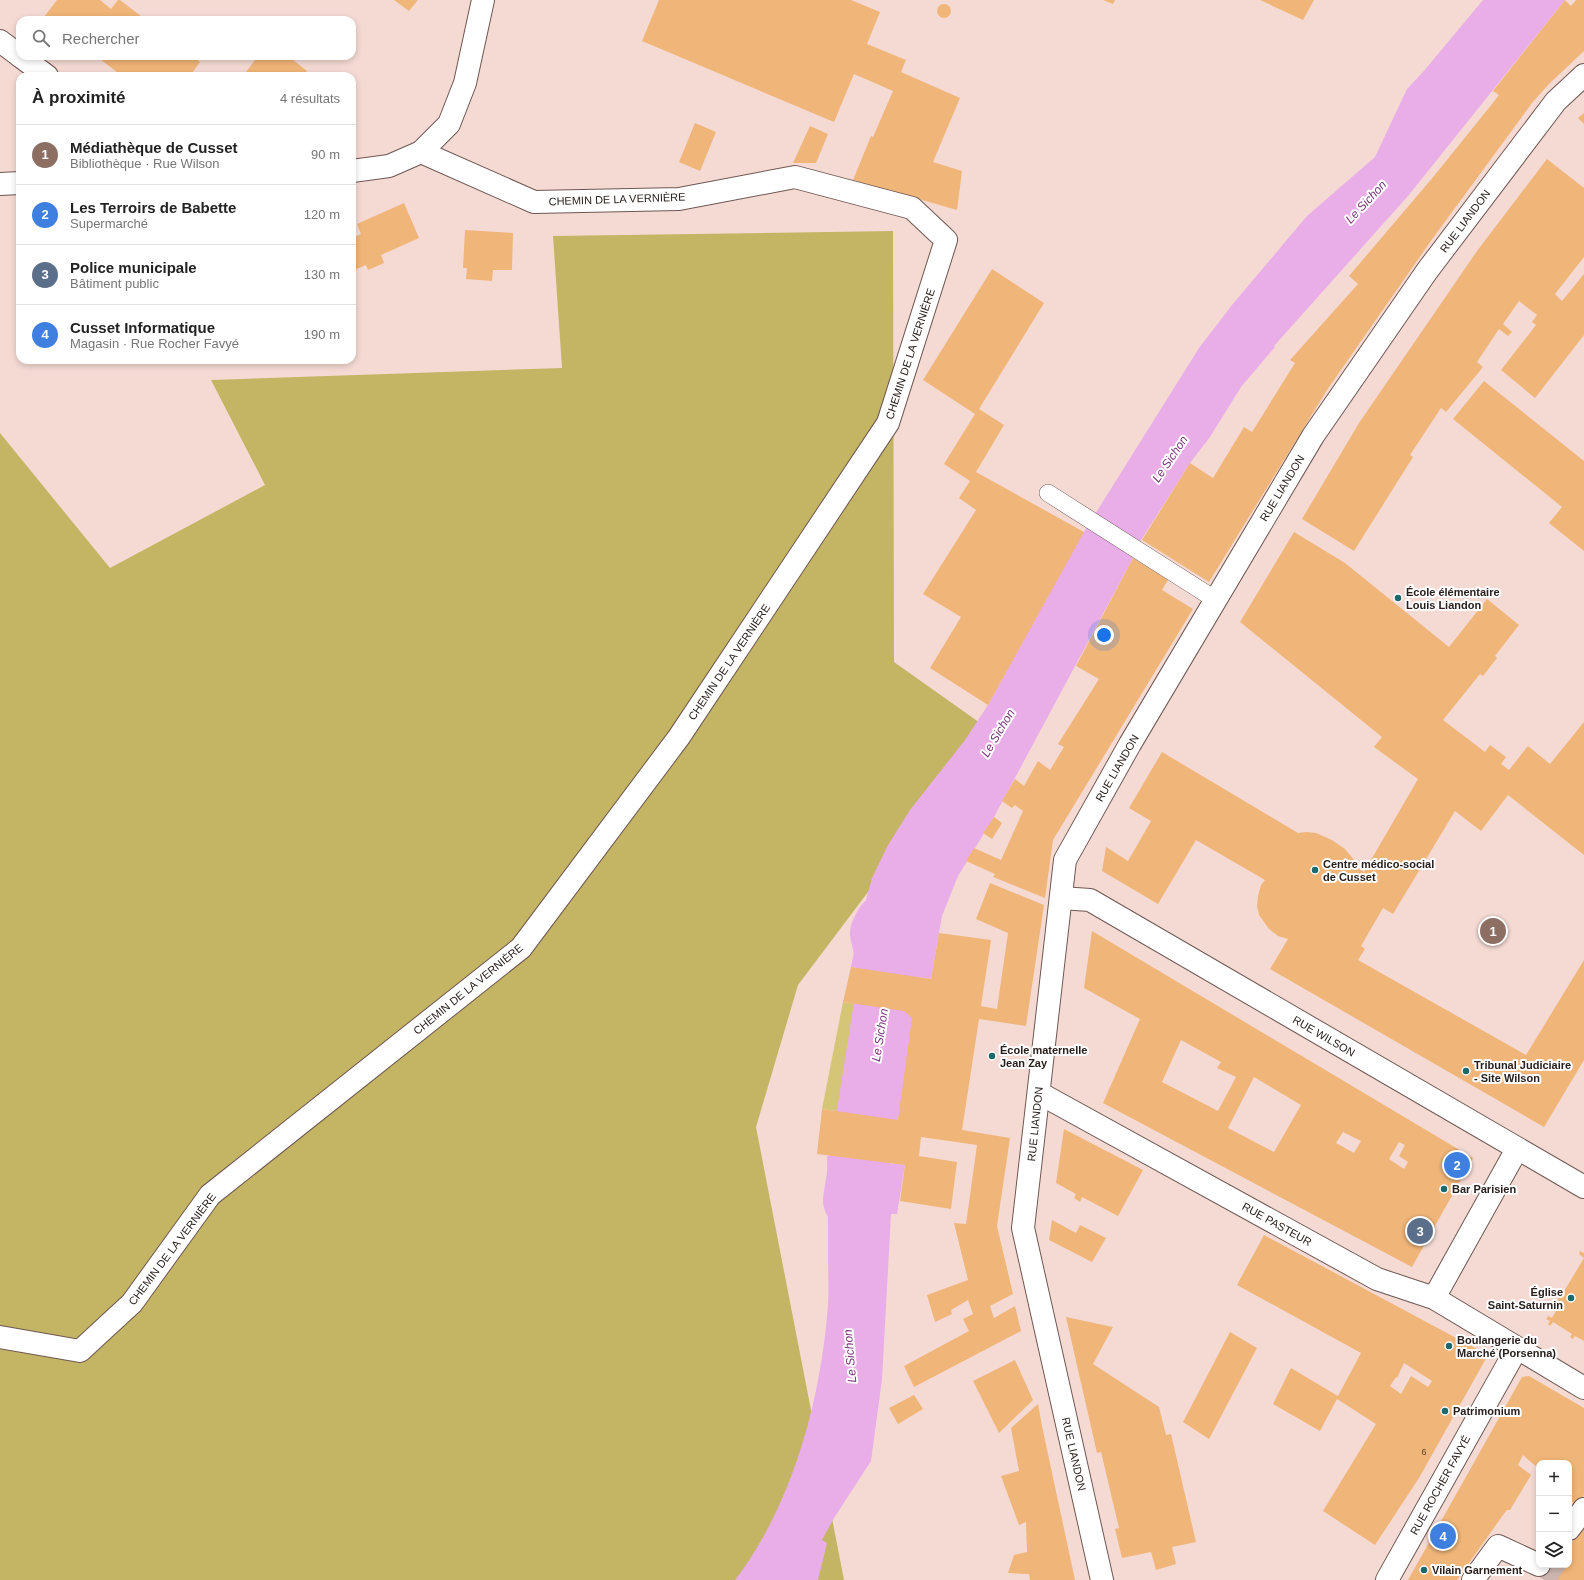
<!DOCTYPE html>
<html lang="fr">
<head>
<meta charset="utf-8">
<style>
  :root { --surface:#fff; --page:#f2f2f2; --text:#222; --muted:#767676; --line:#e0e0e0; --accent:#1a73e8 }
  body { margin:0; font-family:Helvetica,sans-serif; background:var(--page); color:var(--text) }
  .controls { position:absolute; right:12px; bottom:12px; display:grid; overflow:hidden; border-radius:8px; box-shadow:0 2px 6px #0003 }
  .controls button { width:36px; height:36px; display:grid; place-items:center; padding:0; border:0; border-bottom:1px solid var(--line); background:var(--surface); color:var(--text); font:20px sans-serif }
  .you { position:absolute; left:1104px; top:635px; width:14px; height:14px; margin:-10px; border:3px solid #fff; border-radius:50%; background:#1a73e8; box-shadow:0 0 0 6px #1a73e833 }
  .badge { display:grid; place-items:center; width:26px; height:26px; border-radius:50%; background:var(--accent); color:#fff; font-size:13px; font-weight:700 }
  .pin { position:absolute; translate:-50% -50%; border:2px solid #fff; box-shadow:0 1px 4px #0006 }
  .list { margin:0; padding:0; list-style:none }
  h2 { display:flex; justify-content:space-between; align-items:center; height:52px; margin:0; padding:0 16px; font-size:17px }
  h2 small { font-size:13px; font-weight:400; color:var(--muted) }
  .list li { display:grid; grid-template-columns:26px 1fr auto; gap:12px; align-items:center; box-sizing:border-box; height:60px; padding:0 16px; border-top:1px solid var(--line) }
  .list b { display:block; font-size:15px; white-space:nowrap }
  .list p { margin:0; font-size:13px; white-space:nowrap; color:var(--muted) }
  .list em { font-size:13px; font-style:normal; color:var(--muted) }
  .icon { flex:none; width:22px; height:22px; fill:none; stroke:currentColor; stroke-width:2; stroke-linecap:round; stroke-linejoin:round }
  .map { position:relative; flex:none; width:1584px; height:1580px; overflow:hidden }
  .search { position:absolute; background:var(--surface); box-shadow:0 2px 6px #0003; left:16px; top:16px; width:340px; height:44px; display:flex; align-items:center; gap:10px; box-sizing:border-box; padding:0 14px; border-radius:12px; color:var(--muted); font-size:15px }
  .panel { position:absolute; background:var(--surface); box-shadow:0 2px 6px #0003; left:16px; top:72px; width:340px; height:292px; border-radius:12px }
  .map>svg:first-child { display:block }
  .green { fill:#d4c676 }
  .forest { fill:#c4b564 }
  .water { fill:#e9ade8 }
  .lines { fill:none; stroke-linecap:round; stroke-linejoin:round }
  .river { stroke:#e9ade8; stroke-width:62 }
  .building { fill:#f0b578; fill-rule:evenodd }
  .street-tunnel { stroke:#ccb5af; stroke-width:22; stroke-dasharray:22 11; stroke-linecap:butt }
  .lane-casing { stroke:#6e5752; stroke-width:18 }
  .street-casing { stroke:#6e5752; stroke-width:24 }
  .secondary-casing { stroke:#6e5752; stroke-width:24 }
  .lane { stroke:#fff; stroke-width:17 }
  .street { stroke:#fff; stroke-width:22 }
  .secondary { stroke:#fff; stroke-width:22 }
  .poi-dot { fill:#1c696c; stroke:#fff; stroke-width:1.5 }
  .labels { text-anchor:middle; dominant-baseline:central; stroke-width:4; stroke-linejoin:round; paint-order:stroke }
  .number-label { font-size:9px; fill:#5b4534 }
  .street-label { font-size:11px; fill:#29201d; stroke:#fff }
  .poi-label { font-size:11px; font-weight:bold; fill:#29201d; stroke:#fff; text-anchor:start }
  .water-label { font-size:12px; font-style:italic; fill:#783379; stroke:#fff }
</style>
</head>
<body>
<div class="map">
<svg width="1584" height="1580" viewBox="0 0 1584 1580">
  <rect width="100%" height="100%" fill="#f5dad4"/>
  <polygon class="green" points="843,1002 904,1011 912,1018 898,1120 822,1109"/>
  <polygon class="forest" points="893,231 894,662 990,730 798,985 756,1127 844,1580 0,1580 0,433 110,568 265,485 211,380 562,368 553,236"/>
  <g class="water">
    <polygon points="1483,0 1565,0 1408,196 1274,346 1275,347 1241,387 1210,437 1190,463 1131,556 1133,558 994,817 958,876 942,916 931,979 851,967 861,918 872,878 888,845 910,810 965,740 988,705 1077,543 1199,348 1232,305 1307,216 1375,157 1407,89 1423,72"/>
    <path d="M827,1156l78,9 -8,49h-6l-9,165 -11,82 -37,57 -12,22 5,3 -9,37h-83c58,-76 86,-181 93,-275 1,-17 0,-35 0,-52 0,-32 0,-65 -1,-97z"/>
  </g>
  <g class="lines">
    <polyline class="river" points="854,1200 890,973 881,933 885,925"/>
  </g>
  <g class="building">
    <polygon points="57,0 100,0 111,9 118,0 120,0 146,20 49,20 44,17"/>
    <polygon points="394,0 418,0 409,11"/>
    <polygon points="659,0 851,0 880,12 867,44 906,60 901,72 960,98 933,162 962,171 957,210 853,180 871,136 873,137 893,91 854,74 834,122 642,41"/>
    <polygon points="1103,0 1115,0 1113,4"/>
    <polygon points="1260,0 1314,0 1303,20"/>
    <polygon points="1565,0 1571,6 1576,0 1584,0 1584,51 1549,84 1532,103 1433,238 1327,390 1209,582 1142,540 1190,463 1213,478 1244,427 1252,432 1295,363 1290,360 1358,284 1349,276 1434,176 1492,104 1499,95 1493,91"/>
    <circle cx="944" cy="11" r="7"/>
    <polygon points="96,56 192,56 200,62 190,76 187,76 182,72 179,76 122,76"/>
    <polygon points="258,56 288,56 307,71 303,76 243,76"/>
    <polygon points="1584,113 1584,124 1578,118"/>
    <polygon points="695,123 716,132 700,171 679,162"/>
    <polygon points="810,126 828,134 816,163 793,163"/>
    <polygon points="1547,159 1584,188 1584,257 1555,294 1562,301 1584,274 1584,335 1535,398 1501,370 1536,325 1532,322 1537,315 1519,301 1503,324 1512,332 1508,336 1499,329 1477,362 1483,367 1446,412 1441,408 1410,455 1413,457 1354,551 1302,519 1359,423 1477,251"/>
    <polygon points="404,203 419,238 381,255 384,263 368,270 366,265 352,271 352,238 361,234 357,224"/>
    <polygon points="465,230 513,233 512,270 493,270 492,281 466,279 467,268 463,268"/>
    <polygon points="992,269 1044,303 979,409 1004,425 976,472 1084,532 988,705 930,668 961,617 923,594 976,510 959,498 970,481 944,464 975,414 923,380"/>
    <polygon points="1484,381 1584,461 1584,551 1549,523 1562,507 1453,419"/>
    <polygon points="1294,532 1345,563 1449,647 1487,599 1519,625 1495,656 1497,658 1483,676 1480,674 1443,720 1485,752 1490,745 1506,757 1501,764 1509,770 1528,746 1550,764 1584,722 1584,855 1508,795 1481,831 1455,811 1393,914 1383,908 1361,946 1365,949 1358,960 1526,1055 1584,960 1584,1060 1544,1127 1270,969 1288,939 1278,936 1269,929 1259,915 1257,906 1258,896 1261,885 1265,880 1196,840 1158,904 1102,871 1106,847 1128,861 1151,821 1129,808 1162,752 1298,833 1306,832 1316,833 1332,840 1345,849 1355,861 1358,868 1364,872 1418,779 1374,747 1382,737 1240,622"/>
    <polygon points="1133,558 1168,580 1162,590 1193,609 1053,840 1045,898 993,877 995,874 966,861 974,848 1001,860 1023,811 1015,805 1012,808 1002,801 1015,779 1024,786 1038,761 1050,770 1064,747 1058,744 1099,679 1076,666"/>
    <polygon points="994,817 1002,823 992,839 983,833"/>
    <polygon points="990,883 1044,905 1026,1026 979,1019 962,1130 1010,1138 997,1226 1013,1294 990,1306 994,1318 1015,1306 1021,1331 914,1387 904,1366 969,1331 963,1319 973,1314 968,1300 951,1310 952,1314 935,1322 927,1295 968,1280 954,1223 966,1224 977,1145 921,1137 919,1156 957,1162 951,1209 900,1201 905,1165 817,1154 822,1109 898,1120 912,1018 904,1011 843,1002 851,967 931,979 939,933 991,940 981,1006 997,1009 1008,933 976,919"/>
    <path d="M1092,931l381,227 -61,109 -309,-164 37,-84 -56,-31zM1181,1040l40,22 -4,6 19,9 -18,34 -56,-29zM1254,1077l47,28 -27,47 -46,-24zM1343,1132l18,9 -7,12 -18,-10zM1399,1142l6,3 -6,11 9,6 -4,7 -15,-10z"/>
    <polygon points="1064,1129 1143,1170 1118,1216 1082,1197 1080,1202 1074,1198 1076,1194 1056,1183"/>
    <polygon points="1052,1220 1076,1233 1080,1225 1106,1238 1092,1262 1049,1240"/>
    <path d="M1264,1235l224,120 -69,123 -44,67 -52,-34 53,-87 -39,-25 -17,32 -47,-27 18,-36 47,28 23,-43 -124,-68zM1404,1363l28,18 -4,6 -17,-11 -10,18 -11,-8 6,-9 1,1z"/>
    <polygon points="1580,1251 1584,1253 1584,1258 1579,1254"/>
    <polygon points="1584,1258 1584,1341 1575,1336 1573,1339 1570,1337 1572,1334 1553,1322 1550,1326 1548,1324 1550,1321 1546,1319 1548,1316 1552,1318 1561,1302 1557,1300 1560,1296 1555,1293 1557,1290 1563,1293"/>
    <polygon points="1066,1317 1113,1327 1093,1364 1159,1407 1166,1435 1171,1434 1196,1542 1172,1547 1176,1564 1156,1570 1151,1552 1122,1558 1115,1529 1119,1528 1101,1452 1097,1453"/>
    <polygon points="1230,1332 1257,1348 1209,1439 1183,1422"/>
    <polygon points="1015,1360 1033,1400 999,1433 973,1381"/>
    <polygon points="1529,1376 1584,1408 1584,1495 1579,1503 1574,1503 1569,1498 1569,1463 1539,1463 1539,1469 1523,1455 1518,1465 1531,1475 1510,1510 1507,1510 1503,1515 1457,1580 1408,1580 1522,1377"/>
    <polygon points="914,1395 923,1409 898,1424 889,1408"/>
    <polygon points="1038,1404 1042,1426 1075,1580 1030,1580 1029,1574 1008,1573 1014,1555 1027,1552 1026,1522 1019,1525 1001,1476 1019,1471 1011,1428"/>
    <polygon points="1584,1527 1584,1580 1545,1580 1555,1565 1569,1565 1569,1546"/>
  </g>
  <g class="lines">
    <polyline class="street-tunnel" points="1541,1565 1564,1580"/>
    <g class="lane-casing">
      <polyline id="lane" points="1048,493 1216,600"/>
    </g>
    <g class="street-casing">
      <g id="street">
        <polyline points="0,41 20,56"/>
        <polyline points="20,56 47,76"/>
        <polyline points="352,171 389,166 421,152 449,124 465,83 483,0"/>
        <polyline points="0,184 20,183"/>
        <polyline points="1061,898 1090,900 1584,1187"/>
        <polyline points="1039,1093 1377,1279 1434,1298 1584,1388"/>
        <polyline points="1434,1298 1517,1149"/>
        <polyline points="0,1337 80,1351 132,1303 210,1195 521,948 679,737 888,423 946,240 912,208 795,177 679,199 534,202 421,152"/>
        <polyline points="1569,1529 1584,1509"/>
        <polyline points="1387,1580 1517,1348"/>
        <polyline points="1473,1580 1498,1546 1539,1565"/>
      </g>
    </g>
    <g class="secondary-casing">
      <polyline id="secondary" points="1102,1580 1023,1228 1065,860 1130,744 1313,436 1427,271 1556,101 1584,75"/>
    </g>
    <use href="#lane" class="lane"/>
    <use href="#street" class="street"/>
    <use href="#secondary" class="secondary"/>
  </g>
  <g class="poi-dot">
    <circle cx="1398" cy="598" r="4"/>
    <circle cx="1315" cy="870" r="4"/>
    <circle cx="992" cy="1056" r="4"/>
    <circle cx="1466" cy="1071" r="4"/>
    <circle cx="1444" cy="1189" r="4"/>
    <circle cx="1571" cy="1298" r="4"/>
    <circle cx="1449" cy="1346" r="4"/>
    <circle cx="1445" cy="1411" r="4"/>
    <circle cx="1424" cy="1570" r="4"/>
  </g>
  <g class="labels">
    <g class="number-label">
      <text x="1424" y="1452">6</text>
    </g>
    <g class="street-label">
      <text transform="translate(617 199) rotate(-2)">CHEMIN DE LA VERNIÈRE</text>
      <text transform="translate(1465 221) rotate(-53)">RUE LIANDON</text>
      <text transform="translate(910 354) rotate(-72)">CHEMIN DE LA VERNIÈRE</text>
      <text transform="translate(1282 488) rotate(-59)">RUE LIANDON</text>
      <text transform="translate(729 662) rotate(-56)">CHEMIN DE LA VERNIÈRE</text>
      <text transform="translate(1117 768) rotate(-60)">RUE LIANDON</text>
      <text transform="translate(468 989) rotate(-39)">CHEMIN DE LA VERNIÈRE</text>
      <text transform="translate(1324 1036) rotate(30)">RUE WILSON</text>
      <text transform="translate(1035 1124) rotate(-84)">RUE LIANDON</text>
      <text transform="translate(1277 1224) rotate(29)">RUE PASTEUR</text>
      <text transform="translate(172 1249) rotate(-53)">CHEMIN DE LA VERNIÈRE</text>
      <text transform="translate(1074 1454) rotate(77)">RUE LIANDON</text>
      <text transform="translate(1440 1485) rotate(-61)">RUE ROCHER FAVYÉ</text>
    </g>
    <g class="poi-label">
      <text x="1406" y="592">École élémentaire<tspan x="1406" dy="13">Louis Liandon</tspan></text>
      <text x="1323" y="864">Centre médico-social<tspan x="1323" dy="13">de Cusset</tspan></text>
      <text x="1000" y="1050">École maternelle<tspan x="1000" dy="13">Jean Zay</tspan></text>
      <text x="1474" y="1065">Tribunal Judiciaire<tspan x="1474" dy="13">- Site Wilson</tspan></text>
      <text x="1452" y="1189">Bar Parisien</text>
      <text x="1563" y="1292" text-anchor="end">Église<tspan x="1563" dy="13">Saint-Saturnin</tspan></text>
      <text x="1457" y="1340">Boulangerie du<tspan x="1457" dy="13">Marché (Porsenna)</tspan></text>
      <text x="1453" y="1411">Patrimonium</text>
      <text x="1432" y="1570">Vilain Garnement</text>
    </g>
    <g class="water-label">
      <text transform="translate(1366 202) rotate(-47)">Le Sichon</text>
      <text transform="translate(1170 459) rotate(-56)">Le Sichon</text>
      <text transform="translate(998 733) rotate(-59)">Le Sichon</text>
      <text transform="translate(880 1035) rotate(-81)">Le Sichon</text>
      <text transform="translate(850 1356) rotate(-95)">Le Sichon</text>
    </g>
  </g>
</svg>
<div class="controls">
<button>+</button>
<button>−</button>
<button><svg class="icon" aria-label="layers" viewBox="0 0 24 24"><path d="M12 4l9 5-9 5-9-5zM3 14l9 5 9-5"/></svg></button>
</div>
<div class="you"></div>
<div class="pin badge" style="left:1493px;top:931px;background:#8d6e63">1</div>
<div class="pin badge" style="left:1457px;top:1165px;background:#3f7fe0">2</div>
<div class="pin badge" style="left:1420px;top:1231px;background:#5c6f8a">3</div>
<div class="pin badge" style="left:1443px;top:1536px;background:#3f7fe0">4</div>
<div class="search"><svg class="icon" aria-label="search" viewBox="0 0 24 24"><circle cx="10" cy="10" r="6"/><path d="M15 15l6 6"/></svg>Rechercher</div>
<section class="panel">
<h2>À proximité<small>4 résultats</small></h2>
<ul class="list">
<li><span class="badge" style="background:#8d6e63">1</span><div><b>Médiathèque de Cusset</b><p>Bibliothèque · Rue Wilson</p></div><em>90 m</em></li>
<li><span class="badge" style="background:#3f7fe0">2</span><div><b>Les Terroirs de Babette</b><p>Supermarché</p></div><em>120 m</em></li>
<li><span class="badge" style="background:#5c6f8a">3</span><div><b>Police municipale</b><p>Bâtiment public</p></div><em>130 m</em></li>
<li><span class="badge" style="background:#3f7fe0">4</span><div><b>Cusset Informatique</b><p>Magasin · Rue Rocher Favyé</p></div><em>190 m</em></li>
</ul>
</section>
</div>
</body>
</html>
